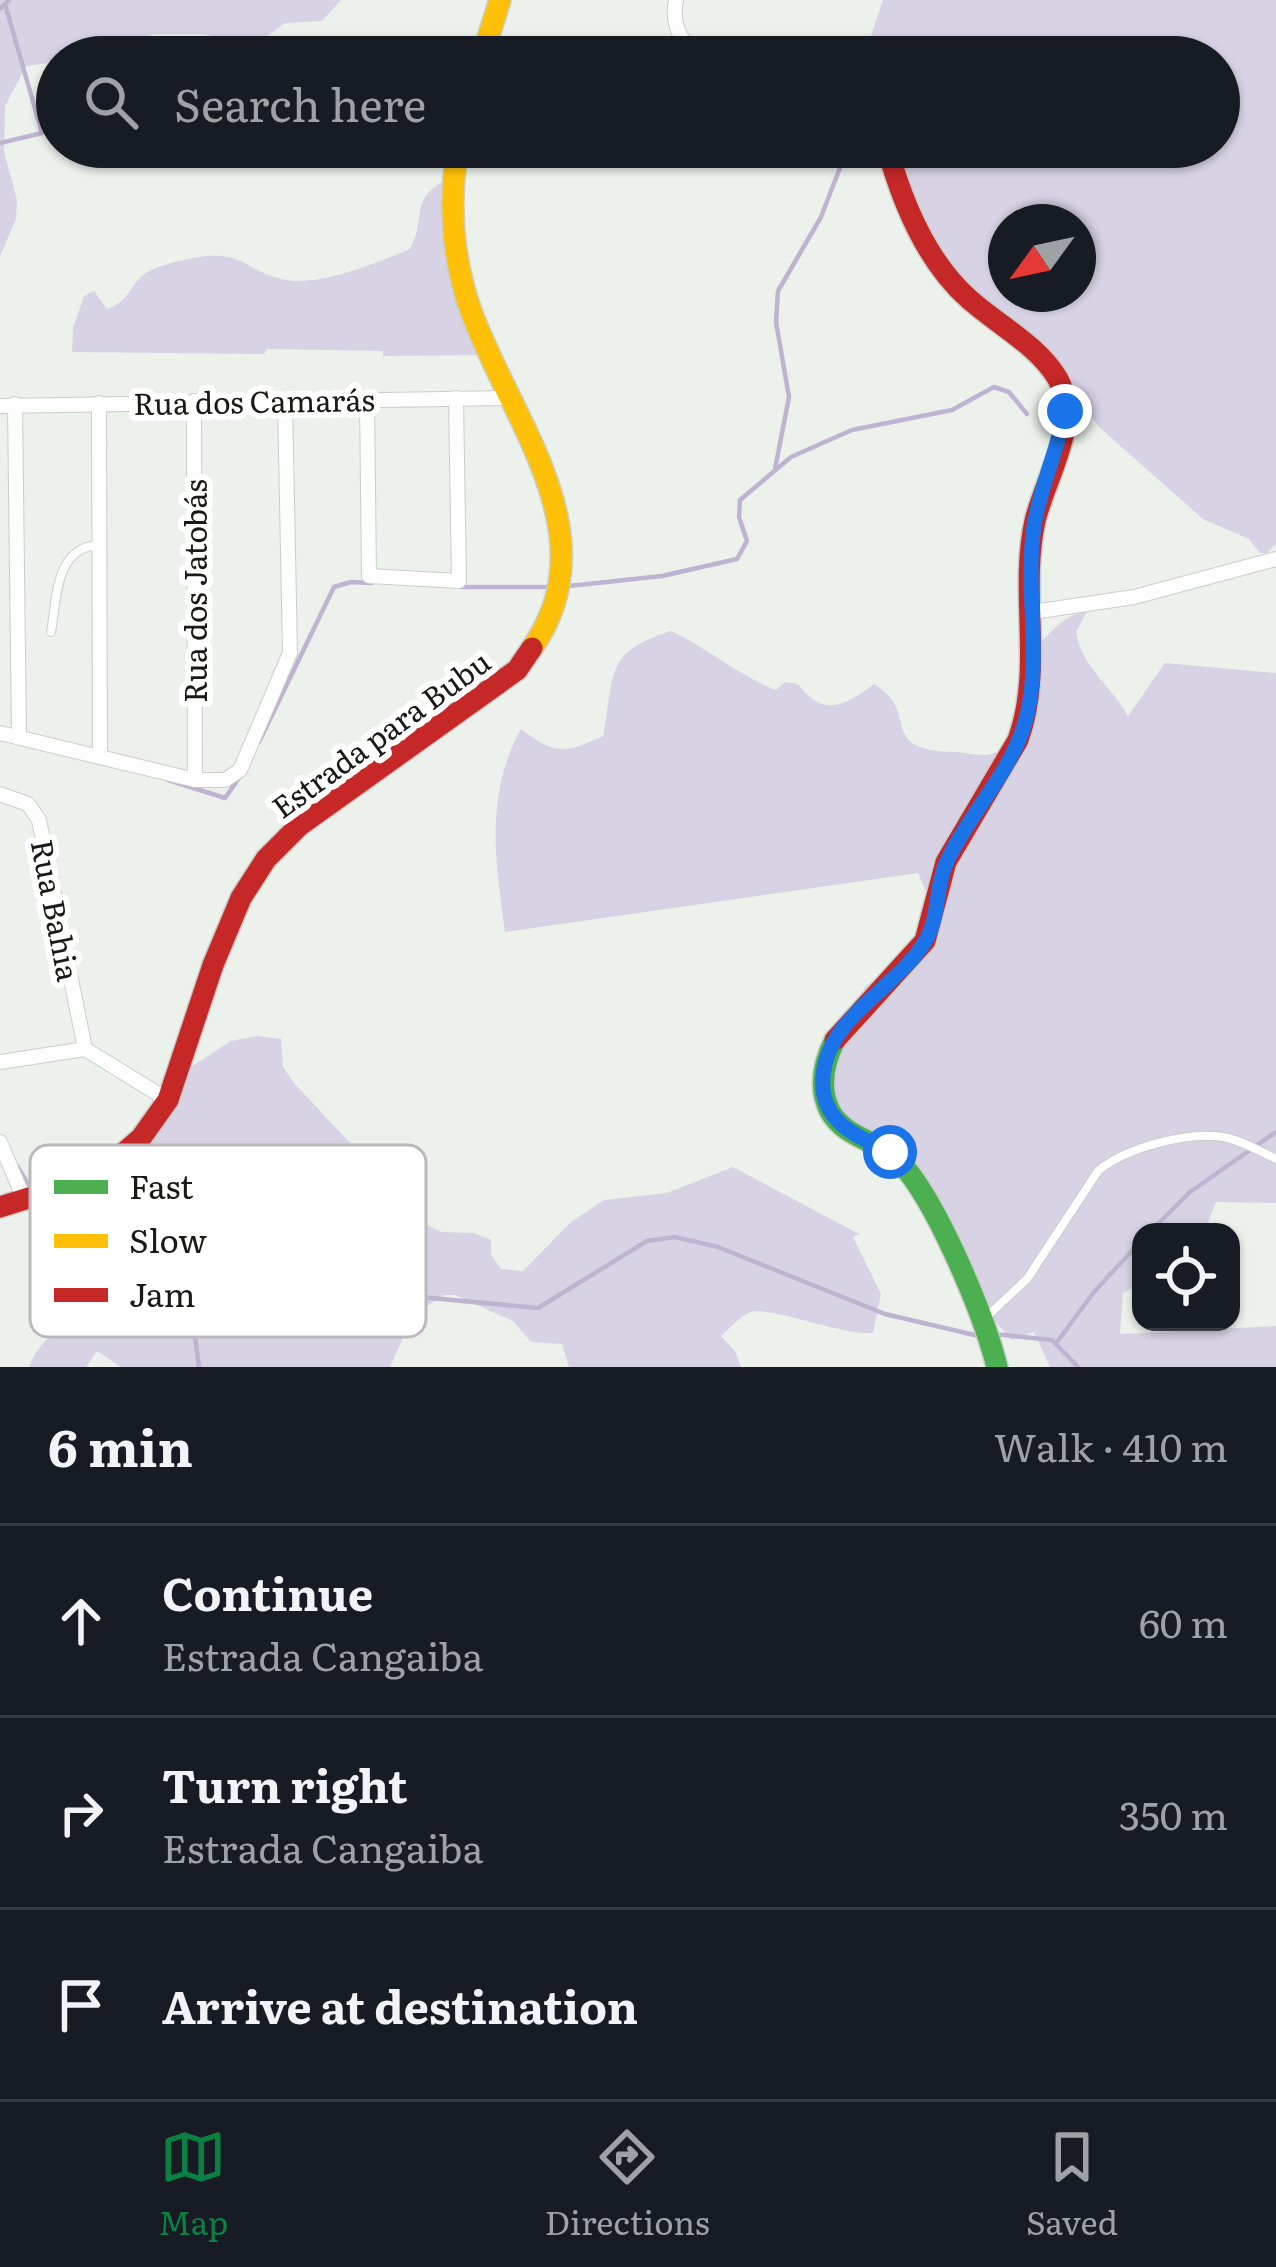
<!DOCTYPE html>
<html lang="en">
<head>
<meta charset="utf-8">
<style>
  :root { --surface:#171b24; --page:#242831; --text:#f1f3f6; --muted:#9ea1a6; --line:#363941; --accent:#0b8043 }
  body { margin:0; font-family:Literata,serif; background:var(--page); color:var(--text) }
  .controls { position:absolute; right:36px; bottom:36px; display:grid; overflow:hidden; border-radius:24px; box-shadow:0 3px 9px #0004 }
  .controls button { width:108px; height:108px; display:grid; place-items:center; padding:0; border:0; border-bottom:3px solid var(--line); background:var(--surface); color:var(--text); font:60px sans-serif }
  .compass { position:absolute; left:988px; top:204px; width:108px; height:108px; border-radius:50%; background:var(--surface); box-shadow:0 3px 9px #0004; rotate:237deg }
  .stop { position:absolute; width:36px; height:36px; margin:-27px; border:9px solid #1a73e8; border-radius:50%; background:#fff }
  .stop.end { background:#1a73e8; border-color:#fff; box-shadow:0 3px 12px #0008 }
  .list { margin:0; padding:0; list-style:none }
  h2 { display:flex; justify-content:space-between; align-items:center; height:156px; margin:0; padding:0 48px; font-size:51px }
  h2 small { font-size:39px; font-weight:400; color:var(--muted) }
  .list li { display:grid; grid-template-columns:78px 1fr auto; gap:36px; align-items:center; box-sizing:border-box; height:192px; padding:0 48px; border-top:3px solid var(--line) }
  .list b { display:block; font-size:45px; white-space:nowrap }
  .list p { margin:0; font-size:39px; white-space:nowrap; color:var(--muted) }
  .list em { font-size:39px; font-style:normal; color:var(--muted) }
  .icon { flex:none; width:66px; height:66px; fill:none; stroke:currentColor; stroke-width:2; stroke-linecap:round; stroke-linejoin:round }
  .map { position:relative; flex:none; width:1276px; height:1367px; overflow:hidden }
  .search { position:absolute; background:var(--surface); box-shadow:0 3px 9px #0004; left:36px; right:36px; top:36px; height:132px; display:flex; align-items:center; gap:30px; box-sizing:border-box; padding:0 42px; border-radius:66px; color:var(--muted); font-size:45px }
  .sheet { height:732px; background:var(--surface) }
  nav { display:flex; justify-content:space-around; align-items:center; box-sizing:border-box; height:168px; border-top:3px solid var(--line); background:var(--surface); font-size:33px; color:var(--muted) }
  nav a { display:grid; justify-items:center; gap:6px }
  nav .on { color:var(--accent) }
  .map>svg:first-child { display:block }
  .green { fill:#d7d2e4; fill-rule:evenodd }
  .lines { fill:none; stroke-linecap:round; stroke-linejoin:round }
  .stream { stroke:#beb3d1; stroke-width:4.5 }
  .lane-casing { stroke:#caceca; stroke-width:10 }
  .street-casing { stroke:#caceca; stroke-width:16 }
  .fast-casing { stroke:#caceca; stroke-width:24 }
  .slow-casing { stroke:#caceca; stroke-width:24 }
  .jam-casing { stroke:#caceca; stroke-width:24 }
  .lane { stroke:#fcfdfc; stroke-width:8 }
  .street { stroke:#fcfdfc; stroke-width:14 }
  .fast { stroke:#4caf50; stroke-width:21 }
  .slow { stroke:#ffc107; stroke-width:21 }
  .jam { stroke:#c62828; stroke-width:21 }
  .route { stroke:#1a73e8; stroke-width:15 }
  .labels { text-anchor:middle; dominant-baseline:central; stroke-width:12; stroke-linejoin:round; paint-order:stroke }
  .street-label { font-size:30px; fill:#171a17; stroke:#fff }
  .key { fill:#fff; stroke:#b9bab9; stroke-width:3 }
  .key-label { font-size:33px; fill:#171a17 }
</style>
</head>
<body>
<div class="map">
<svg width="1276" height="1367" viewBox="0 0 1276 1367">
  <rect width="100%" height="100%" fill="#ecf1ec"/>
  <g class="green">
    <polygon points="0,0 341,0 322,21 285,23 263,39 237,45 205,34 153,34 83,57 57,57 57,62 26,66 5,106 4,152 17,200 16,219 0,256"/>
    <path d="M883,0h393v544l-9,9h-7l-11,-14 -46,-20 -104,-92 -34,-48 -100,-94 -39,-53 -34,-85h327v-90h-355zM1006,222h72v72h-72z"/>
    <path d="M444,181l-1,60 37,114 -97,1v-5l-116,-2 -3,5 -192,-2 1,-24 11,-32 10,-5 13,18c19,-6 21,-18 33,-31 11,-12 42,-18 59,-21 46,-7 48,16 87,23 36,6 90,-17 124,-31 16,-28 -1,-49 34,-68z"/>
    <path d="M1087,611l-11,21c6,36 35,53 52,84l37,-53 111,10v530l-60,-1 -12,30h-63v52l-18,9 -3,41 156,-8v41h-226l-16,-35 -22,8 -26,-28 -110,-174 -43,-8 -14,-38 46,-89 -1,-15 35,-25 18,-24 12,-40 -11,-26 -413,59c-10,-72 -20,-138 16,-203 34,26 43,25 82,7 13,-62 -1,-83 68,-105 37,17 66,44 105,59l9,-8 13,2c25,34 47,22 76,0 48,29 1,67 82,68 14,1 31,7 45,-2 26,-17 20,-60 27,-86 3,-11 12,-22 21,-30 11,-12 22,-20 38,-23z"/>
    <path d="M257,1036l24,3 2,28 11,16 55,59 43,35 13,26 24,23 13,6 32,1 17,7v15l10,14 22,2 47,-48 34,-23 63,-7 66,-26 126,67 -6,3 28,57 -8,39c-33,2 -103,-27 -122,-21 -11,4 -21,16 -30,24l14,15 6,16h-172l-7,-23 -31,-2 -18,-21 -58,-26h-11l-31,20 -23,52h-269l-24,-16 -11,16h-57c27,-67 99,-32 115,-83l-12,-16 -81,-40 -13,-21 140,-107 13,-33 40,-26z"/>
  </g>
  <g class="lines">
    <g class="stream">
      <polyline points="0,9 9,0"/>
      <polyline points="0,143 42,133 5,4"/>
      <polyline points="775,469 789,397 776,322 778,291 821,217 848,147"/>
      <polyline points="569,586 662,576 737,559 747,541 739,517 740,500 791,457 852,430 952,410 994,387 1009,392 1027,414"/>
      <polyline points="461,587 551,587"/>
      <polyline points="259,742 334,587 351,582 372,583"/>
      <polyline points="168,780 225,798 239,778"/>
      <polyline points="17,1166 33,1192"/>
      <polyline points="41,1207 52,1225 69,1230 226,1324 277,1326 399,1295 538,1308 647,1241 675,1237 718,1247 885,1314 983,1337"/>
      <polyline points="1150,1232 1190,1192 1276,1132"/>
      <polyline points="191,1305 199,1367"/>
      <polyline points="994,1334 1052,1340 1078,1367"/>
      <polyline points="1057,1342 1094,1292 1141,1241"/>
    </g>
    <g class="lane-casing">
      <g id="lane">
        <path d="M51,632c6,-34 4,-84 47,-87"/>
        <path d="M983,1320l44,-41 71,-108c27,-23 90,-40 125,-34 18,3 36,14 53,22"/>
      </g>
    </g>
    <g class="street-casing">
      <g id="street">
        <path d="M676,0c-5,24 5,44 24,57"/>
        <polyline points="367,399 369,576 459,581 456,398"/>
        <polyline points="194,401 195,780"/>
        <polyline points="99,403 100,757"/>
        <polyline points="15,404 19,737"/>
        <polyline points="0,406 509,398"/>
        <polyline points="1033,612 1134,597 1276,559"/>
        <polyline points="0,733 195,780 225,780 240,770 290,653 285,400"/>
        <polyline points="0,794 28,804 39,820 85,1049"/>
        <polyline points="0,1062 85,1049 168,1100"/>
        <polyline points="0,1142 25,1201"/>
      </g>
    </g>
    <g class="fast-casing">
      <path id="fast" d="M835,1040c-11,22 -17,47 -5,71 14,26 46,29 67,48 38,37 87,156 100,208"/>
    </g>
    <g class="slow-casing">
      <g id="slow">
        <polyline points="482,57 500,0"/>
        <path d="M458,147c-10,57 -6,110 13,164 39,108 140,224 61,337"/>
      </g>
    </g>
    <g class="jam-casing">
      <g id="jam">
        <path d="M835,1040l90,-99 21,-79 72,-122c26,-72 1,-146 17,-219 10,-43 47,-98 23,-142 -20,-34 -60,-54 -89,-80 -43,-38 -67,-97 -82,-152"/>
        <polyline points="0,1207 83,1181 105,1169 141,1138 168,1100 213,965 241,898 266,859 299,826 517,670 532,648"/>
      </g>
    </g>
    <use href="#lane" class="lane"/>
    <use href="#street" class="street"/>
    <use href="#fast" class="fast"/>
    <use href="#slow" class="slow"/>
    <use href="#jam" class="jam"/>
  </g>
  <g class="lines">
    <path class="route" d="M890,1152c-33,-16 -71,-30 -67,-76 5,-60 75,-88 103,-136 14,-25 9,-54 21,-79 22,-47 61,-85 77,-135 20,-64 0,-135 10,-200 6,-39 24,-76 31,-115"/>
  </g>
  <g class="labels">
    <g class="street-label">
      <text transform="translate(254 400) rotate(-1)">Rua dos Camarás</text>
      <text transform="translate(194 591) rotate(-90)">Rua dos Jatobás</text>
      <text transform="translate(380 733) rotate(-36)">Estrada para Bubu</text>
      <text transform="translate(57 910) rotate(79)">Rua Bahia</text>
    </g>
  </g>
  <rect x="30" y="1145" width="396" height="192" rx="18" class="key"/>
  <rect x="54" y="1180" width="54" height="14" fill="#4caf50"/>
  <rect x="54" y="1234" width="54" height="14" fill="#ffc107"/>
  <rect x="54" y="1288" width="54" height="14" fill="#c62828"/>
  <g class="key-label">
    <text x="129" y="1199">Fast</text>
    <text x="129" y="1253">Slow</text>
    <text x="129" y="1307">Jam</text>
  </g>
</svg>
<div class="controls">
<button><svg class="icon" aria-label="locate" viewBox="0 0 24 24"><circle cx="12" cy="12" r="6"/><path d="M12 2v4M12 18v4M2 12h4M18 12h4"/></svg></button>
</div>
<svg class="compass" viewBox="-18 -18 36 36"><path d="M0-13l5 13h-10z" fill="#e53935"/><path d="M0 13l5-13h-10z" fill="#9ea1a6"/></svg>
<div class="stop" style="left:890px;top:1152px"></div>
<div class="stop end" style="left:1065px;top:411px"></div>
<div class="search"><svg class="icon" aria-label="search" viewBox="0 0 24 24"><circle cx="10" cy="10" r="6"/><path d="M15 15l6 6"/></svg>Search here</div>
</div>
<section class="sheet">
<h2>6 min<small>Walk · 410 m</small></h2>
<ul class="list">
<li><svg class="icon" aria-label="ahead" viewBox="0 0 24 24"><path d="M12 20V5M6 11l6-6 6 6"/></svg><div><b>Continue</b><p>Estrada Cangaiba</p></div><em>60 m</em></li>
<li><svg class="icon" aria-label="right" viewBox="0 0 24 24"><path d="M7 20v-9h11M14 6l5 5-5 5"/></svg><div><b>Turn right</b><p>Estrada Cangaiba</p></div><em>350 m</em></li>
<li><svg class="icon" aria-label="arrive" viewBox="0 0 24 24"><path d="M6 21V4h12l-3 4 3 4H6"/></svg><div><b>Arrive at destination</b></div></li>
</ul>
</section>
<nav>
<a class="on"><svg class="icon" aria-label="map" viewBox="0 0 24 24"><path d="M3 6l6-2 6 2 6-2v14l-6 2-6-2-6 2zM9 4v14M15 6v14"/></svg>Map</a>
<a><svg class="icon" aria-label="directions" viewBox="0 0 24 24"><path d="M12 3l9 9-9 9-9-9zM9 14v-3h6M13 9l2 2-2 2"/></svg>Directions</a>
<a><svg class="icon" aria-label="saved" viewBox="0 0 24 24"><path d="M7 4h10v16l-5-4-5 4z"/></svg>Saved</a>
</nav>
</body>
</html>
